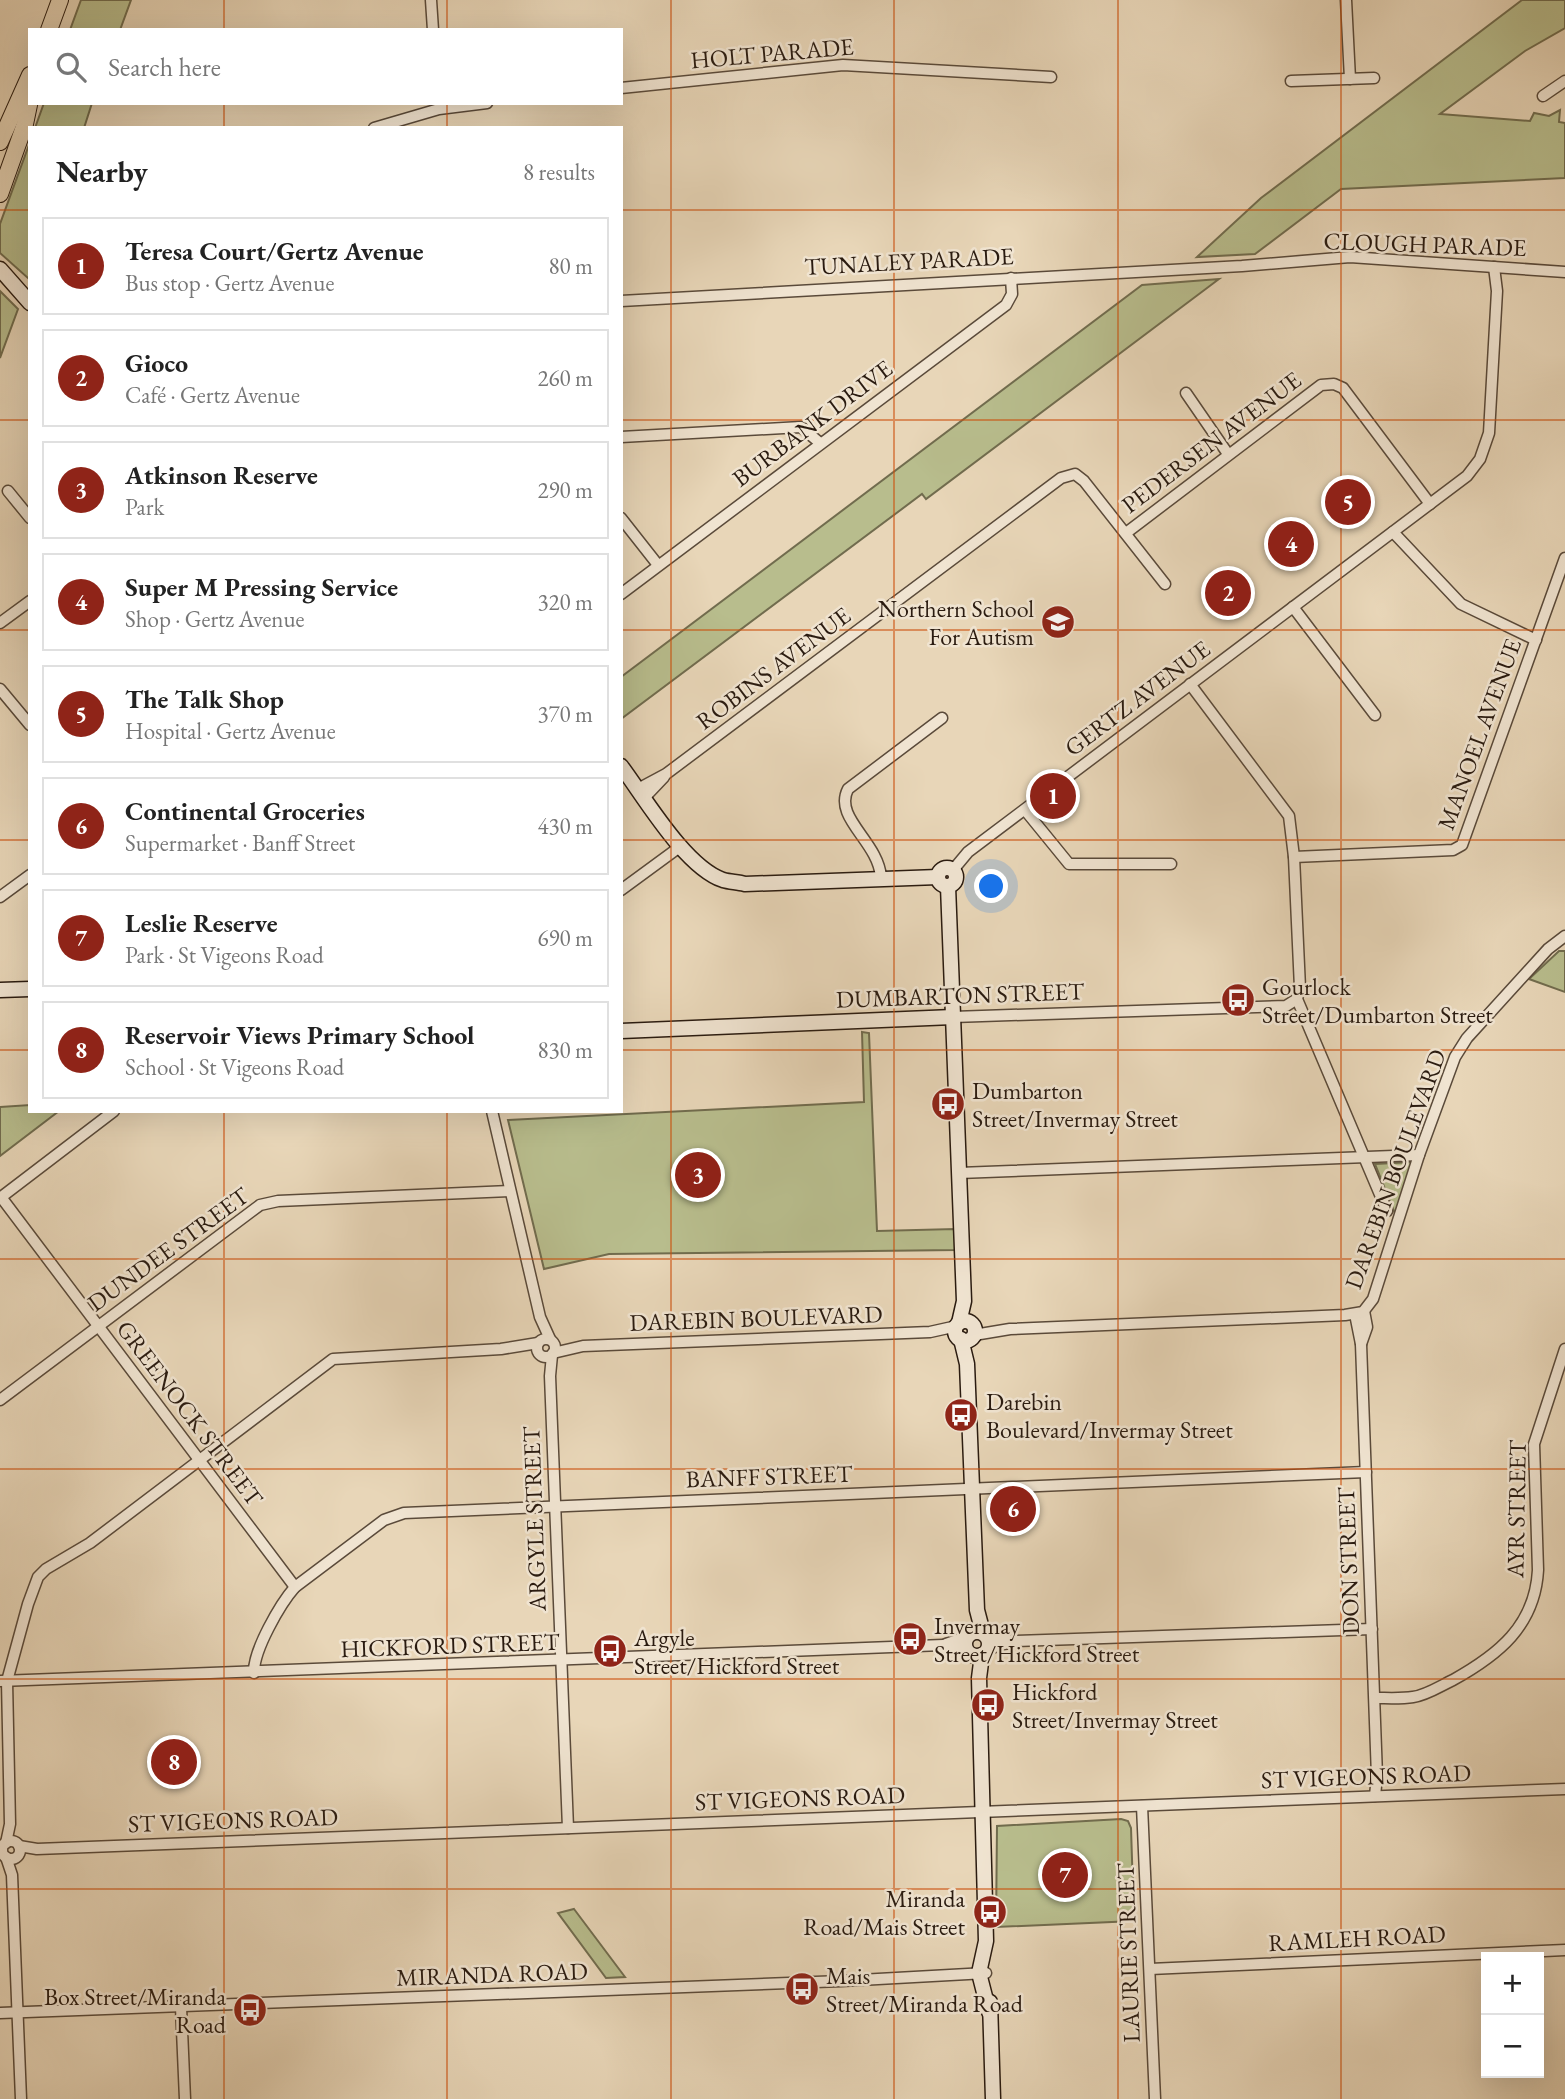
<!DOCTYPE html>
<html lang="en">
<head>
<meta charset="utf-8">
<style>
  :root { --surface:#fff; --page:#f2f2f2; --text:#222; --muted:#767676; --line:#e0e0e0; --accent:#8f2418 }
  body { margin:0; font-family:"EB Garamond",serif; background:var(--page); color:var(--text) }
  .controls { position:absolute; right:21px; bottom:21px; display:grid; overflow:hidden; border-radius:0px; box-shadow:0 7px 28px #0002 }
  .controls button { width:63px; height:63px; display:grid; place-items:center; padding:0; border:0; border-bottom:2px solid var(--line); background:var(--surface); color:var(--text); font:35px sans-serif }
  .you { position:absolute; left:992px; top:887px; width:24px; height:24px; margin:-18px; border:5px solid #fff; border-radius:50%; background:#1a73e8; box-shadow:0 0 0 10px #1a73e833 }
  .badge { display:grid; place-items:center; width:46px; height:46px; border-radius:50%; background:var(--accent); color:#fff; font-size:23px; font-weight:700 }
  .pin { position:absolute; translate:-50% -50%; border:4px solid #fff; box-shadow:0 2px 7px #0006 }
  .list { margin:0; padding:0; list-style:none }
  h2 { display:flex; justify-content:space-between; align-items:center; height:91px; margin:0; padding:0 28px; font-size:30px }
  h2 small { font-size:23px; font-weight:400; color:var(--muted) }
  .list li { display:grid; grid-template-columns:46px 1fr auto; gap:21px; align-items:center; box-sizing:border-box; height:98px; margin:0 14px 14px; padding:0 14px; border:2px solid var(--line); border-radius:0px }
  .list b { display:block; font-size:26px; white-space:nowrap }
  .list p { margin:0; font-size:23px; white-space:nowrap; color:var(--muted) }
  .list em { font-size:23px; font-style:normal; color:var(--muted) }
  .icon { flex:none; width:38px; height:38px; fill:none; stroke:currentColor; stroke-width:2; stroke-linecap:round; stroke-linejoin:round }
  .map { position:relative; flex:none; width:1565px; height:2099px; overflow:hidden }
  .search { position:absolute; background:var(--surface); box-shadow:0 7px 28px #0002; left:28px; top:28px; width:595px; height:77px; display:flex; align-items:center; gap:18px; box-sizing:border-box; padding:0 24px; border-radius:0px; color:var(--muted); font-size:26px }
  .panel { position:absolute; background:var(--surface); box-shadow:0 7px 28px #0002; left:28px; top:126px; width:595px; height:987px; border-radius:0px }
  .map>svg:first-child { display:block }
  .green { fill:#b8bd8d; stroke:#716c4e; stroke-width:2 }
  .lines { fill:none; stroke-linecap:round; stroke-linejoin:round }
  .street-casing { stroke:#5a4a3a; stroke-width:13 }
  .secondary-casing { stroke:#2a1b10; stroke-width:17 }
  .primary-casing { stroke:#2a1b10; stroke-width:18 }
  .street { stroke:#f0e4d1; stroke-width:10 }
  .secondary { stroke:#f0e4d1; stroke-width:14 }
  .primary { stroke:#e8d6b8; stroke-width:16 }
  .grid { fill:none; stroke:#cc500d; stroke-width:2; stroke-opacity:0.55 }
  .labels { text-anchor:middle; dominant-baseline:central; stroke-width:5; stroke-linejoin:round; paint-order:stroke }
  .street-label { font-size:24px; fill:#2a1b10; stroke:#f0e4d1 }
  .poi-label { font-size:24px; fill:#2a1b10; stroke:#f0e4d1; text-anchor:start }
</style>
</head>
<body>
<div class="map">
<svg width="1565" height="2099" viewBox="0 0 1565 2099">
  <rect width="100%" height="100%" fill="#e8d6b8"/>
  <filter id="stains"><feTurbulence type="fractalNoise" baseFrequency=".00286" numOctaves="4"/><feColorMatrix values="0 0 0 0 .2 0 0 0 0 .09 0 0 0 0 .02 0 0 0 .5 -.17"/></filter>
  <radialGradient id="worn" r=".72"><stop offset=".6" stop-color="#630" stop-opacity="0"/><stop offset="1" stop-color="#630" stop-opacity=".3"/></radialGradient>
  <g class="green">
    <polygon points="81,0 131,0 120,30 70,30"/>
    <polygon points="1522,0 1565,0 1565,28 1525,51 1440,114 1530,121 1534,113 1549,116 1560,110 1559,122 1565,123 1565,178 1341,189 1255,254 1197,257 1261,198"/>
    <polygon points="44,103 92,103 84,128 35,128"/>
    <polygon points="30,142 30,277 29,279 0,253 0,224"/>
    <polygon points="1219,279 926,499 922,494 621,719 621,677 1142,285"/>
    <polygon points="0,291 18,309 0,358"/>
    <polygon points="1559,951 1565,951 1565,992 1529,979"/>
    <polygon points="862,1032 869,1033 877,1231 955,1229 956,1250 609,1254 544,1269 508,1120 864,1102"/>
    <polygon points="30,1105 30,1111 59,1111 0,1156 0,1107"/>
    <polygon points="1413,1162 1396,1216 1375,1164"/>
    <polygon points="1121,1819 1128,1821 1131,1828 1134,1921 996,1927 997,1826"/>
    <polygon points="574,1909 625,1977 606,1978 558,1913"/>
  </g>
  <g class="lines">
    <g class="street-casing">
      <g id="street">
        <polyline points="431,0 433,30"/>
        <polyline points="1346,0 1350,79"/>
        <polyline points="1291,81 1374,78"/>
        <polyline points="621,88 843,65 1051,77"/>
        <polyline points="1543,96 1565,81"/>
        <polyline points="374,128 439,109 487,103"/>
        <polyline points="621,301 1242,266 1350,257 1565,272"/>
        <polyline points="1186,393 1228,454"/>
        <polyline points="621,437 801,427 820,443"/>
        <polyline points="8,491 30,518"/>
        <polyline points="621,518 658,565"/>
        <polyline points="1393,532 1461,604 1536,640"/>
        <polyline points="1126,533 1321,385 1334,384 1343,388 1430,504"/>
        <polyline points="621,594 1006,305 1012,294 1011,278"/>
        <polyline points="1293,607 1375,715"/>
        <polyline points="0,623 30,601"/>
        <polyline points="1190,684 1289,816 1294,857 1300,988 1297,999 1387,1211"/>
        <polyline points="0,689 30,725"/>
        <polyline points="638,789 666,774 1061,478 1075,474 1084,481 1165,584"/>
        <polyline points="645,797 664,777"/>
        <polyline points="1025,810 1069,864 1171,864"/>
        <polyline points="1294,857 1453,850 1462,845 1565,558"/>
        <polyline points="953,870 968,852 1467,476 1480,459 1489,433 1497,291 1494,267"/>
        <path d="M881,877c-3,-36 -48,-59 -33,-88l94,-71"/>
        <polyline points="621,890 681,846"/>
        <polyline points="0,897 30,875"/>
        <polyline points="953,1017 1286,1006 1297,999"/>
        <polyline points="492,1111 540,1317 550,1339"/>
        <polyline points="959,1173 1419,1155"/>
        <polyline points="1,1197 295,1587"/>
        <polyline points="0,1198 114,1111"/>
        <polyline points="1355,1314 1361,1344 1377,1776 1375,1796"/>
        <polyline points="974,1335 1010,1329 1345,1315 1363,1312 1373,1299 1419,1155 1455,1057 1467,1038 1548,949 1565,936"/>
        <circle cx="546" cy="1348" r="9"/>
        <polyline points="1361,1344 1367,1327 1364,1311"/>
        <polyline points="553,1353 583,1346 930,1332 957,1326"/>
        <polyline points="552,1355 550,1376 568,1828"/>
        <polyline points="0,1400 260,1205 278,1201 510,1191"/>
        <polyline points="987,1637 1014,1641 1372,1629"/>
        <polyline points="946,1644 966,1637"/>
        <polyline points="988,1649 1008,1643"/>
        <path d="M254,1673c-1,-22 26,-69 41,-86l89,-67 20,-7 962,-41"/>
        <polyline points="0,1681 943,1645 966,1649"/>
        <path d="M1375,1698c12,0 26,1 38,-1 14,-2 27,-11 40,-17 45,-25 82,-54 85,-110l-4,-126 31,-95"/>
        <polyline points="1142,1806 1155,2099"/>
        <circle cx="11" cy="1850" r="9"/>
        <polyline points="6,1843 10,1824 7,1681 28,1604 38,1577 46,1569 90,1543 333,1359 501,1349 538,1343"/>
        <polyline points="19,1846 37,1849 1565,1789"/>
        <polyline points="6,1857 12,1875 21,2099"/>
        <polyline points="1150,1969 1565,1950"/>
        <polyline points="181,2007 185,2099"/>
        <polyline points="0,2013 842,1981 986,1973"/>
      </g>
    </g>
    <g class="secondary-casing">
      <g id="secondary">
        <polyline points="0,269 30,303"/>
        <path d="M621,766c24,32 64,101 102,114 7,2 15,2 22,4l193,-7"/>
        <circle cx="947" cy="877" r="9"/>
        <polyline points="948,886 964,1301 959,1323"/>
        <polyline points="0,990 30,989"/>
        <polyline points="621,1031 953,1017"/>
        <circle cx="965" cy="1331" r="10"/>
        <polyline points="961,1339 967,1364 977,1610 983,1633"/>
        <circle cx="977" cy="1644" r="12"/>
        <polyline points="982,1655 979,1678 986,1941 979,1973 989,2012"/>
        <polyline points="990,2002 993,2099"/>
      </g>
    </g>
    <g class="primary-casing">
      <g id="primary">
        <polyline points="49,30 60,0"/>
        <polyline points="0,142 30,75"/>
        <polyline points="0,194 25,124 30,100"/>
      </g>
    </g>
    <use href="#street" class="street"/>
    <use href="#secondary" class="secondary"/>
    <use href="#primary" class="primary"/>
  </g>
  <path class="grid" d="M224,0v30M447,0v30M671,0v2099M894,0v2099M1118,0v2099M1341,0v2099M224,103v25M447,103v25M0,210h30M621,210h944M0,420h30M621,420h944M0,630h30M621,630h944M0,840h30M621,840h944M0,1050h30M621,1050h944M224,1111v988M447,1111v988M0,1259h1565M0,1469h1565M0,1679h1565M0,1889h1565"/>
  <defs>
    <g id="school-disc" transform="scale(1.75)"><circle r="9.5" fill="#8f2418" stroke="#f0e4d1"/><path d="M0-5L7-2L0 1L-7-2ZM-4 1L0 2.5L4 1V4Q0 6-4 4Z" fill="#fff"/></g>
    <g id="bus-disc" transform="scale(1.75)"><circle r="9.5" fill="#8f2418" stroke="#f0e4d1"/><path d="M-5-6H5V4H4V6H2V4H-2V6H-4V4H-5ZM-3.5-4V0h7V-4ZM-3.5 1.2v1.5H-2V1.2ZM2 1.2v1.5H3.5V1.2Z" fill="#fff"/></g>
  </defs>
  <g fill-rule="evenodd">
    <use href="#school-disc" x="1058" y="622"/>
    <use href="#bus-disc" x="1238" y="1000"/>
    <use href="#bus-disc" x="948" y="1104"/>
    <use href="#bus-disc" x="961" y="1415"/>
    <use href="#bus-disc" x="910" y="1639"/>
    <use href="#bus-disc" x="610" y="1651"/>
    <use href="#bus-disc" x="988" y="1705"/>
    <use href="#bus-disc" x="990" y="1912"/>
    <use href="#bus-disc" x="802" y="1989"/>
    <use href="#bus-disc" x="250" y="2010"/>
  </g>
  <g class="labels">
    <g class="street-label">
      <text transform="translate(772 53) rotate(-5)">HOLT PARADE</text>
      <text transform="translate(1425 244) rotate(2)">CLOUGH PARADE</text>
      <text transform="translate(909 261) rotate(-3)">TUNALEY PARADE</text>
      <text transform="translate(812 423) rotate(-37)">BURBANK DRIVE</text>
      <text transform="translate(1211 442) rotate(-37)">PEDERSEN AVENUE</text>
      <text transform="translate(773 668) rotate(-37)">ROBINS AVENUE</text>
      <text transform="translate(1137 698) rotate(-37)">GERTZ AVENUE</text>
      <text transform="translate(1479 734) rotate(-70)">MANOEL AVENUE</text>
      <text transform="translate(960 995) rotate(-2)">DUMBARTON STREET</text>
      <text transform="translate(1395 1169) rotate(-70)">DAREBIN BOULEVARD</text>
      <text transform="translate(168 1249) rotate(-36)">DUNDEE STREET</text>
      <text transform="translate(756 1318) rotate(-2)">DAREBIN BOULEVARD</text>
      <text transform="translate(190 1413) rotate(53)">GREENOCK STREET</text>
      <text transform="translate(769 1476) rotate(-2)">BANFF STREET</text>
      <text transform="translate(1516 1509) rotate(-89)">AYR STREET</text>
      <text transform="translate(534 1519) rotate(-92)">ARGYLE STREET</text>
      <text transform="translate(1348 1561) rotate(-92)">DON STREET</text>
      <text transform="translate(450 1645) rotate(-2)">HICKFORD STREET</text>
      <text transform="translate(1366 1776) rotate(-2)">ST VIGEONS ROAD</text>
      <text transform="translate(800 1798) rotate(-2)">ST VIGEONS ROAD</text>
      <text transform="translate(233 1820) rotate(-2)">ST VIGEONS ROAD</text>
      <text transform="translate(1357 1938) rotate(-3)">RAMLEH ROAD</text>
      <text transform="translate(1128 1953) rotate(-92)">LAURIE STREET</text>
      <text transform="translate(492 1974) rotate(-2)">MIRANDA ROAD</text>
    </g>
    <g class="poi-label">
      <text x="1034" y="608" text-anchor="end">Northern School<tspan x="1034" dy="28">For Autism</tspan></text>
      <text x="1262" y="986">Gourlock<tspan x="1262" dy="28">Street/Dumbarton Street</tspan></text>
      <text x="972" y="1090">Dumbarton<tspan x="972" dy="28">Street/Invermay Street</tspan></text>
      <text x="986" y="1401">Darebin<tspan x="986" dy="28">Boulevard/Invermay Street</tspan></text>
      <text x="934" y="1625">Invermay<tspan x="934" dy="28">Street/Hickford Street</tspan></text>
      <text x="634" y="1637">Argyle<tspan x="634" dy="28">Street/Hickford Street</tspan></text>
      <text x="1012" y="1691">Hickford<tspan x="1012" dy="28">Street/Invermay Street</tspan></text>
      <text x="965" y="1898" text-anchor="end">Miranda<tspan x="965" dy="28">Road/Mais Street</tspan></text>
      <text x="826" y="1975">Mais<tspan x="826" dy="28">Street/Miranda Road</tspan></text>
      <text x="226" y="1996" text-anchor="end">Box Street/Miranda<tspan x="226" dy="28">Road</tspan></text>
    </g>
  </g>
  <rect width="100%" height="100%" filter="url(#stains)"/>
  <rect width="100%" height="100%" fill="url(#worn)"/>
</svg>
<div class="controls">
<button>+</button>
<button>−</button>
</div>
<div class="you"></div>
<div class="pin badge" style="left:1053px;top:796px">1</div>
<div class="pin badge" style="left:1228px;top:593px">2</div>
<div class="pin badge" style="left:698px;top:1175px">3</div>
<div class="pin badge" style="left:1291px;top:544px">4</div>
<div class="pin badge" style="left:1348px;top:502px">5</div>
<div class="pin badge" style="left:1013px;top:1509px">6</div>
<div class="pin badge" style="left:1065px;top:1875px">7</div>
<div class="pin badge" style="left:174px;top:1762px">8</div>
<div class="search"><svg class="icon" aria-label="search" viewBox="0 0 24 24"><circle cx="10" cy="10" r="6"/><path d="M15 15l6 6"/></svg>Search here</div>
<section class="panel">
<h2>Nearby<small>8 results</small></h2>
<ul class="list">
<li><span class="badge">1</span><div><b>Teresa Court/Gertz Avenue</b><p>Bus stop · Gertz Avenue</p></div><em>80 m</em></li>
<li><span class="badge">2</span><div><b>Gioco</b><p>Café · Gertz Avenue</p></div><em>260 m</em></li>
<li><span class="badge">3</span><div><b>Atkinson Reserve</b><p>Park</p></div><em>290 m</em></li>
<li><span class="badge">4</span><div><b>Super M Pressing Service</b><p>Shop · Gertz Avenue</p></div><em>320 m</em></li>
<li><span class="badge">5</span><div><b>The Talk Shop</b><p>Hospital · Gertz Avenue</p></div><em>370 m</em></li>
<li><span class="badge">6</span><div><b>Continental Groceries</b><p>Supermarket · Banff Street</p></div><em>430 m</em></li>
<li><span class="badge">7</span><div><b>Leslie Reserve</b><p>Park · St Vigeons Road</p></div><em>690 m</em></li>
<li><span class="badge">8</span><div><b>Reservoir Views Primary School</b><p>School · St Vigeons Road</p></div><em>830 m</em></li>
</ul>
</section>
</div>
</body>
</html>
